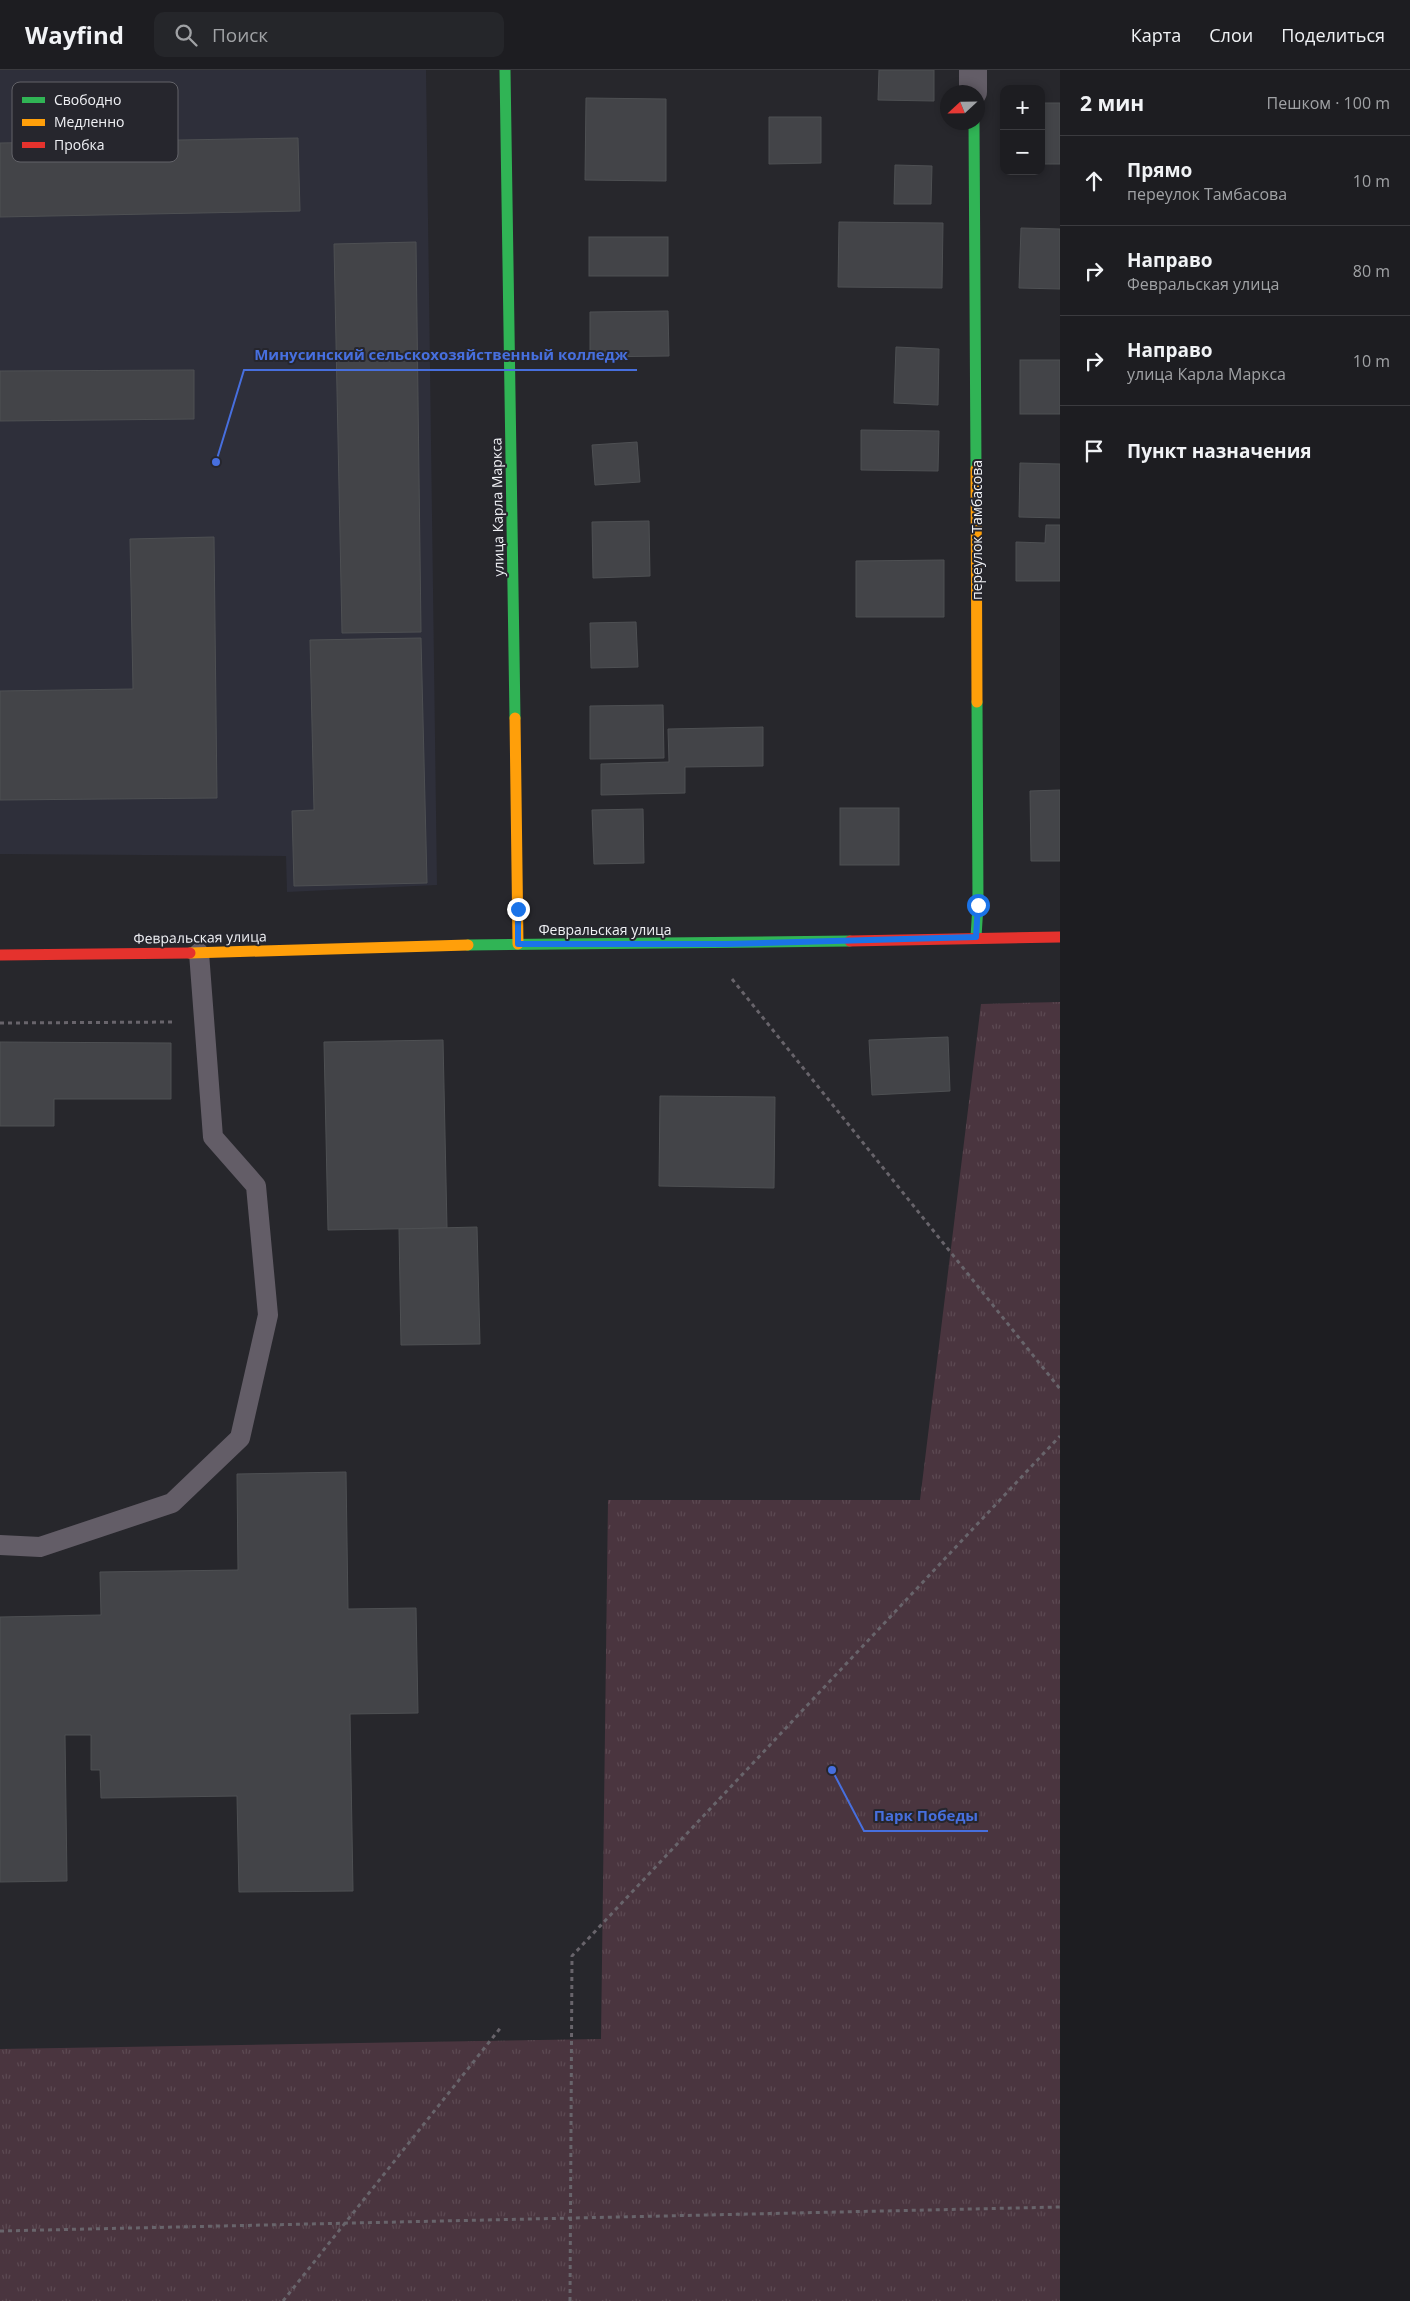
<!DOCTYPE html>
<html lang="ru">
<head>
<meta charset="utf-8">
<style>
  :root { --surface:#1d1d21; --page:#25262a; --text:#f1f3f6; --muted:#a0a2a5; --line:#3b3b3f }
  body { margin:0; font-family:"Open Sans",sans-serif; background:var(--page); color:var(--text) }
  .controls { position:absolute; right:15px; top:15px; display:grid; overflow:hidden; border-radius:10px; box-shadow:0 2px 8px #0003 }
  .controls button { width:45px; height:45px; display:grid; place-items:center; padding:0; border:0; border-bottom:1px solid var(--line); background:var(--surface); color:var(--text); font:25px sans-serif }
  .compass { position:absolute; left:940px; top:15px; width:45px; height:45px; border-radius:50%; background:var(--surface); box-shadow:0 2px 8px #0003; rotate:248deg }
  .stop { position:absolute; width:15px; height:15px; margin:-11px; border:4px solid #1a73e8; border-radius:50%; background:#fff }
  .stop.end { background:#1a73e8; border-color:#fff; box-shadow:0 1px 5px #0008 }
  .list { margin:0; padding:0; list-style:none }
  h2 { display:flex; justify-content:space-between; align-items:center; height:65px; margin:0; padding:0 20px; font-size:21px }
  h2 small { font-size:16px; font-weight:400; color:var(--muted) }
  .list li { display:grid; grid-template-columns:32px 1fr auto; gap:15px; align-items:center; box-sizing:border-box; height:90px; padding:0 20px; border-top:1px solid var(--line) }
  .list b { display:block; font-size:19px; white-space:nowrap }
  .list p { margin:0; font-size:16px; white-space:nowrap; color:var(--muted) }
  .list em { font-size:16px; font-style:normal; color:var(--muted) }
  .icon { flex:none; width:28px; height:28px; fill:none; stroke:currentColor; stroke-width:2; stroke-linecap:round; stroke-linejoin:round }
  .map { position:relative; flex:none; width:1060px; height:2231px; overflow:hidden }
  header { display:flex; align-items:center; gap:30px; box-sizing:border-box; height:70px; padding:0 25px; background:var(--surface); border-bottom:1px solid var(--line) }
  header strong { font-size:24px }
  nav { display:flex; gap:28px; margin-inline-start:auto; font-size:18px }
  .search { width:350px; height:45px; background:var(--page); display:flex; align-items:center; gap:12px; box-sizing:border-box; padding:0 18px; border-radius:10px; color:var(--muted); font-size:19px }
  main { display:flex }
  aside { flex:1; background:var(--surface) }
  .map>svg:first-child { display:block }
  .built { fill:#2e2f3a }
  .park { fill:url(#park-tufts) }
  .building { fill:#434448; stroke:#4e5053 }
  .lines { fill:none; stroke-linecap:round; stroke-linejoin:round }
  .path { stroke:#68646b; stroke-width:3; stroke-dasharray:4 4; stroke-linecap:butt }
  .lane { stroke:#635d67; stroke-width:20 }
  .street { stroke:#635d67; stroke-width:28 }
  .fast { stroke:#30b455; stroke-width:11 }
  .slow { stroke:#ff9f0a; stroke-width:11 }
  .jam { stroke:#e5322d; stroke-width:11 }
  .route { stroke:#1a73e8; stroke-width:6 }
  .labels { text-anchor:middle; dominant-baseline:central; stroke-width:4; stroke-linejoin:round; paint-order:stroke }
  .street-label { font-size:14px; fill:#f0f1f5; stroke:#26262d }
  .key { fill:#26262d; stroke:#636369; stroke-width:1 }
  .key-label { font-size:14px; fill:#f0f1f5 }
  .leader { fill:none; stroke:#476fde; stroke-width:2 }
  .callout-dot { fill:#476fde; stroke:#26262d; stroke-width:2 }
  .callout-label { font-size:15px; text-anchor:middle; font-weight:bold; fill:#476fde; stroke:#26262d; stroke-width:4; stroke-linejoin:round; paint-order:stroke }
</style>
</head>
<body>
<header>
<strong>Wayfind</strong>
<div class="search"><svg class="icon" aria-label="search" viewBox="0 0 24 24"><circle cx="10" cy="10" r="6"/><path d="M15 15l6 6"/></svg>Поиск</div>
<nav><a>Карта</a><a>Слои</a><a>Поделиться</a></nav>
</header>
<main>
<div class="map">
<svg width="1060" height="2231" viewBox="0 0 1060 2231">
  <defs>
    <pattern id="park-tufts" width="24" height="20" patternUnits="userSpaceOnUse" patternTransform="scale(1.25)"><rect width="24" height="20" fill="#4a353f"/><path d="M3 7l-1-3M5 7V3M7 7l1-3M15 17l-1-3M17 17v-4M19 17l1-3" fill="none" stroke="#5c4952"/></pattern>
  </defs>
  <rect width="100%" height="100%" fill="#27272c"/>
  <polygon class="built" points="0,0 426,0 437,815 287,822 286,786 0,784"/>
  <polygon class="park" points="1060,932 1060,2231 0,2231 0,1979 601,1969 608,1430 920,1430 981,934"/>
  <g class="building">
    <polygon points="879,0 934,0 934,31 878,30"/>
    <polygon points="586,28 666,29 666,111 585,110"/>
    <rect x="1041" y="33" width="19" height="61"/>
    <polygon points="769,47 821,47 821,93 769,94"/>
    <polygon points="298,68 300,141 0,147 0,73"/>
    <polygon points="895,95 932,96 931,134 894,134"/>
    <polygon points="839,152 943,153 942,218 838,217"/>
    <polygon points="1021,158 1060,159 1060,219 1019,218"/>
    <rect x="589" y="167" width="79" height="39"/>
    <polygon points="416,172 421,562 342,563 334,174"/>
    <polygon points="668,241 669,286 590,287 590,242"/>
    <polygon points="896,277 939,279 938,335 894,333"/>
    <rect x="1020" y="290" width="40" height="54"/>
    <polygon points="194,300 194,349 0,351 0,301"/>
    <polygon points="861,360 939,361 938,401 861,400"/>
    <polygon points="637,372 640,412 595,415 592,375"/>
    <polygon points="1020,393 1060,394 1060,448 1019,447"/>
    <polygon points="649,451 650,506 593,508 592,452"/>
    <polygon points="1046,455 1060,455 1060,511 1016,511 1016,472 1045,473"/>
    <polygon points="214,467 217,728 0,730 0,621 133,619 130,469"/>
    <polygon points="944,490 944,547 856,547 856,491"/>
    <polygon points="636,552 638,597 591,598 590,553"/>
    <polygon points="421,568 427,813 294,816 292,741 314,740 310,570"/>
    <polygon points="663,635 664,688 590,689 590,636"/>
    <polygon points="763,657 763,696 685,697 685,723 601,725 601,694 669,692 668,659"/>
    <polygon points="1060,720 1060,791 1031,791 1030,721"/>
    <rect x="840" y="738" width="59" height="57"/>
    <polygon points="643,739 644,793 594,794 592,740"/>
    <polygon points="948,967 950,1021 872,1025 869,970"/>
    <polygon points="443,970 447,1158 328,1160 324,972"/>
    <polygon points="0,972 171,973 171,1029 54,1029 54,1056 0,1056"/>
    <polygon points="660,1026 775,1027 774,1118 659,1116"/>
    <polygon points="477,1157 480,1274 401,1275 399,1159"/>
    <polygon points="346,1402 348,1539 416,1538 418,1643 350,1644 353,1821 239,1822 237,1726 101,1728 100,1700 91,1700 91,1665 65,1665 67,1811 0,1812 0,1547 101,1545 100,1502 238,1500 237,1404"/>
  </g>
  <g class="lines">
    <g class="path">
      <polyline points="732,909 1060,1319"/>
      <polyline points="0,953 174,952"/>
      <polyline points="0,2161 1060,2137"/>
      <polyline points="283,2231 502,1956"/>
      <polyline points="570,2231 572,1886 1060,1366"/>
    </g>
    <polyline class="lane" points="0,1475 40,1477 172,1433 240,1368 268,1245 256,1116 213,1067 199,883"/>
    <polyline class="street" points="973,0 973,22"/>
    <g class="fast">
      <polyline points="505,0 515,648"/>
      <polyline points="974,52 976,399"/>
      <polyline points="976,867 978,835 977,632"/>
      <polyline points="468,875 850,871"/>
    </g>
    <g class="slow">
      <polyline points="976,399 977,632"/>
      <polyline points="515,648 518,874"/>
      <polyline points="190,883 468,875"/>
    </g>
    <g class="jam">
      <polyline points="850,871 1060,867"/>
      <polyline points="0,885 190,883"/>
    </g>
  </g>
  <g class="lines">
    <polyline class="route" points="518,839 518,874 726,874 976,867 978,835"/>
  </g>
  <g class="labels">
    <g class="street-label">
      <text transform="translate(497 437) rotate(-91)">улица Карла Маркса</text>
      <text transform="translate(976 460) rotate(-90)">переулок Тамбасова</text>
      <text x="605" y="859">Февральская улица</text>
      <text transform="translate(200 867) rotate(-1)">Февральская улица</text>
    </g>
  </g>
  <rect x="12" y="12" width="166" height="80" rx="8" class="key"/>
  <rect x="22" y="27" width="23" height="6" fill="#30b455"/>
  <rect x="22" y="49" width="23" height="7" fill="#ff9f0a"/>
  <rect x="22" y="72" width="23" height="6" fill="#e5322d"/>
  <g class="key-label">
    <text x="54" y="35">Свободно</text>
    <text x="54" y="57">Медленно</text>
    <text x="54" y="80">Пробка</text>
  </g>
  <path class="leader" d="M216 392L244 300H637M832 1700L864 1761H988"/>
  <g class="callout-dot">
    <circle cx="216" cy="392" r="5"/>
    <circle cx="832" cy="1700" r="5"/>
  </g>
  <g class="callout-label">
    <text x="441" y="290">Минусинский сельскохозяйственный колледж</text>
    <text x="926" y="1751">Парк Победы</text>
  </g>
</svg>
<div class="controls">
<button>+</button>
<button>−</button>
</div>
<svg class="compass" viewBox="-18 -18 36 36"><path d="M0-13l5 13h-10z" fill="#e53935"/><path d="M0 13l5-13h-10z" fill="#a0a2a5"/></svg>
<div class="stop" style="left:978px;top:835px"></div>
<div class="stop end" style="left:518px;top:839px"></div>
</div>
<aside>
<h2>2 мин<small>Пешком · 100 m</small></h2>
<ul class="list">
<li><svg class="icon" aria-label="ahead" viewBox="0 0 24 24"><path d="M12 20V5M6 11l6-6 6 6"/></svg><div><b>Прямо</b><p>переулок Тамбасова</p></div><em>10 m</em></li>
<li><svg class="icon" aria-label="right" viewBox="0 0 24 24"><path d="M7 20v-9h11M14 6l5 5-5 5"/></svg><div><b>Направо</b><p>Февральская улица</p></div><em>80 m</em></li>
<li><svg class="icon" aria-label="right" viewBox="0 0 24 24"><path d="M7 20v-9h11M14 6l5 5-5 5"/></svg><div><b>Направо</b><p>улица Карла Маркса</p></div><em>10 m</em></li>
<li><svg class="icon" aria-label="arrive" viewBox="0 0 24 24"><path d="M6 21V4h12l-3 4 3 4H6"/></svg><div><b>Пункт назначения</b></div></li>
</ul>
</aside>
</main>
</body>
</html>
